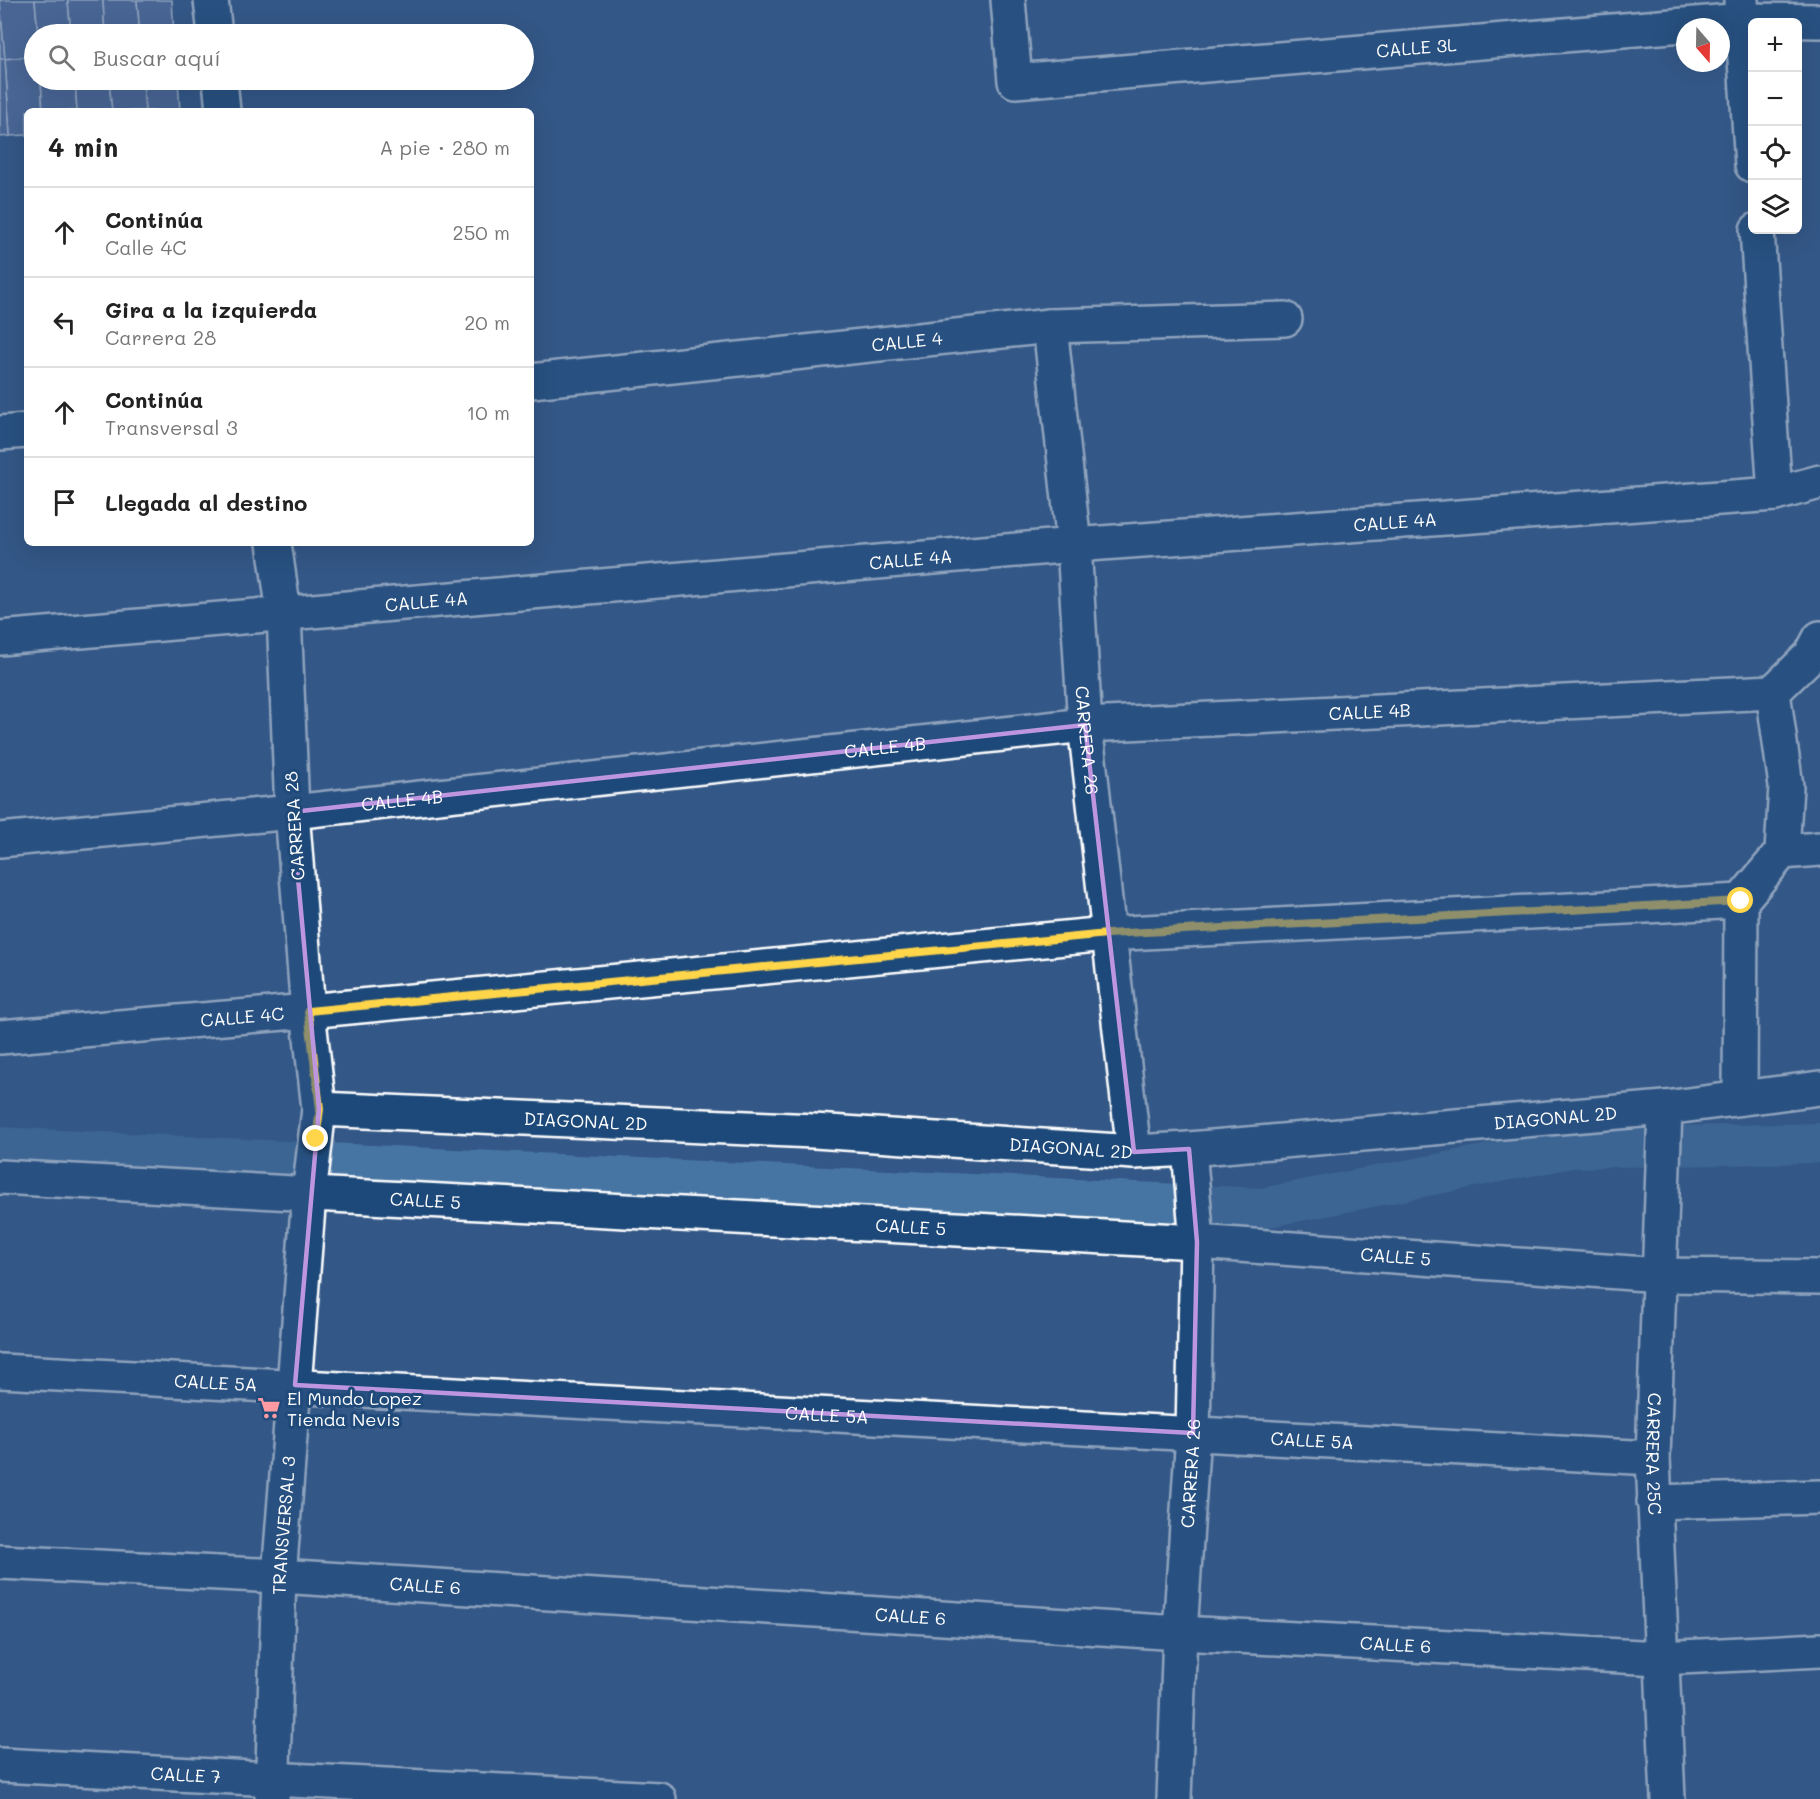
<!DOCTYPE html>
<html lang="es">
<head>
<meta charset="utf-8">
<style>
  :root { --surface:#fff; --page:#f2f2f2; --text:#222; --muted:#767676; --line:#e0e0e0 }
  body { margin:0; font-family:Mali,sans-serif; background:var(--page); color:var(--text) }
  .controls { position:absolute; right:18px; top:18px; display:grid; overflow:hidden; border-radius:9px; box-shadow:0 6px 24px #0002 }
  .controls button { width:54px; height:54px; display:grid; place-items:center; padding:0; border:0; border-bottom:2px solid var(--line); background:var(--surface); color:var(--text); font:30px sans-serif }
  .compass { position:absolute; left:1676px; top:18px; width:54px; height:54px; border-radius:50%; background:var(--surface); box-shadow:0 6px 24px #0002; rotate:160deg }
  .stop { position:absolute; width:18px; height:18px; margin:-14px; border:4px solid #ffd54a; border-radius:50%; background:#fff }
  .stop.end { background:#ffd54a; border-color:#fff; box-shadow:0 2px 6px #0008 }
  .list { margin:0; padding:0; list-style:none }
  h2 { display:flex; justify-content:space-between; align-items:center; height:78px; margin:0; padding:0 24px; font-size:26px }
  h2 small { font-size:20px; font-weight:400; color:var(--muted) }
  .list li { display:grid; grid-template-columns:39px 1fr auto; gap:18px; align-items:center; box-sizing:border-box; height:90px; padding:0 24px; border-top:2px solid var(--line) }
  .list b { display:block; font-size:22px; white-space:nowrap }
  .list p { margin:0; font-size:20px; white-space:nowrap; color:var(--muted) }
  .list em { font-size:20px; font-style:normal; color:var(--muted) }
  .icon { flex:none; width:33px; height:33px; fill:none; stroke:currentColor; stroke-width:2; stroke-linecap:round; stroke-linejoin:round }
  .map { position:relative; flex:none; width:1820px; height:1799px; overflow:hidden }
  .search { position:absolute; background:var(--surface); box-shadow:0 6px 24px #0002; left:24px; top:24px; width:510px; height:66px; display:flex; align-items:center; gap:15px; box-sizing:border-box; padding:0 21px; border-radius:33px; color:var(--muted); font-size:22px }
  .panel { position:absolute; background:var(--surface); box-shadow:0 6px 24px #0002; left:24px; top:108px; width:510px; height:438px; border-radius:9px }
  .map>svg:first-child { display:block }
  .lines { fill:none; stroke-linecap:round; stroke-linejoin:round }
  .canal { stroke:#4775a3; stroke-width:40 }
  .building { fill:#6477a5; stroke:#fff; stroke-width:1.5 }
  .minor-casing { stroke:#fff; stroke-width:38 }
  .minor { stroke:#1f4a7a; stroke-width:33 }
  .route { stroke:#ffd54a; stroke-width:8 }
  .marked { fill:none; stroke:#bd96df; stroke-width:4.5; stroke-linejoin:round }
  .labels { text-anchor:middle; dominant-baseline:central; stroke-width:6; stroke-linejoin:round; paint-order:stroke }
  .street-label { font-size:18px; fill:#fff; stroke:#1f4a7a }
  .poi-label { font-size:18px; fill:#fff; stroke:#1f4a7a; text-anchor:start }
</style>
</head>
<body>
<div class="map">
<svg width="1820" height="1799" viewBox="0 0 1820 1799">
  <rect width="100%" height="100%" fill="#335786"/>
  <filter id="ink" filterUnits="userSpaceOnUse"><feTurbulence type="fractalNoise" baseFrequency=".0167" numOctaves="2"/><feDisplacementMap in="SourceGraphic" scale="12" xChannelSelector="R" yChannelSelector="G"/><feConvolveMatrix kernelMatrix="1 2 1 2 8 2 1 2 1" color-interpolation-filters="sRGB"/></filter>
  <g filter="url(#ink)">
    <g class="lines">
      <polyline class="canal" points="0,1147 1263,1208 1571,1148 1820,1143"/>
    </g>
    <g class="building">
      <polygon points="0,0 5,59 0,59"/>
      <polygon points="0,0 35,0 38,34 34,34 34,56 5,59"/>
      <polygon points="35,0 68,0 71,34 38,34"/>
      <polygon points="68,0 103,0 105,34 71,34"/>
      <polygon points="103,0 137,0 140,34 105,34"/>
      <polygon points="137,0 172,0 174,34 140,34"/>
      <polygon points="34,56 34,80 41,80 43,111 27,111 27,135 10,136 5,59"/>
      <polygon points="0,59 5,59 10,136 0,137"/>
      <polygon points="41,80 75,80 77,111 43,111"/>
      <polygon points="75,80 109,80 112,111 77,111"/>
      <polygon points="109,80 143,80 145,111 112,111"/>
      <polygon points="143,80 178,80 180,111 145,111"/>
    </g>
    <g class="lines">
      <g class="minor-casing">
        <g id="minor">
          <polyline points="211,0 215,34"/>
          <path id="s1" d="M1008,0l7,81 728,-61 77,1"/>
          <polyline points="1741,0 1752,165"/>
          <polyline points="220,80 223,111"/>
          <polyline points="1757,230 1775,494"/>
          <path id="s2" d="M1050,326l24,219 11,180 49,427"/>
          <path id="s3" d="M531,381l519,-55 235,-7"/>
          <polyline points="0,433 27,431"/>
          <path id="s4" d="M0,638l1074,-93 701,-51 45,-12"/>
          <path id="s5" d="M0,840l292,-28 793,-87 688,-33"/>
          <polyline points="1782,852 1820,849"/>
          <path id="s6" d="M0,1037l308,-26 799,-77 634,-33"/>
          <polyline points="1740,1098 1741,901 1782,852 1786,786 1773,692 1811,655 1820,638"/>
          <path id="s7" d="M1665,1108l-12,350 15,341"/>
          <path id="s8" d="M319,1109l495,22 320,21 55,-3 476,-41 155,-20"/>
          <path id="s9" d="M0,1177l1197,65 463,33 160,2"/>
          <path id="s10" d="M0,1371l1653,87"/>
          <polyline points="1654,1502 1820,1497"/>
          <path id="s11" d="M0,1562l279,14 901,57 480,25 160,-8"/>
          <path id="s12" d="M0,1765l659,34"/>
          <path id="s13" d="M272,1799l7,-223 30,-381 10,-86 -11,-98 -16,-199 -8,-199 -10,-70"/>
          <path id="s14" d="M1174,1799l6,-166 13,-200 4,-191 -8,-93"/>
        </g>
      </g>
      <use href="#minor" class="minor"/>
    </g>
  </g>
  <g class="lines" filter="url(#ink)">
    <polyline class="route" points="316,1139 320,1109 308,1011 1107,934 1741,901"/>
  </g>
  <path d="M0 0H1820V1799H0ZM1085,725l49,427 55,-3 8,93 -4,191 -898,-48 24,-276 -27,-297z" fill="#335786" fill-opacity=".55" fill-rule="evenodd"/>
  <path class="marked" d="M1085,725l49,427 55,-3 8,93 -4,191 -898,-48 24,-276 -27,-297z"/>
  <defs>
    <g id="supermarket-bare" transform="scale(1.8)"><path d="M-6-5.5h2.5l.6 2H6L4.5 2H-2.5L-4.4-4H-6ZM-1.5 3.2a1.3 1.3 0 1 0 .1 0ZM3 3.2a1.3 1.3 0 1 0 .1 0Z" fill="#ff9aa2" stroke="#1f4a7a" stroke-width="2.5" paint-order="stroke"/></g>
  </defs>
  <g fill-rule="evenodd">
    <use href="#supermarket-bare" x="269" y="1408"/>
  </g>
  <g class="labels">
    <g class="street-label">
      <text stroke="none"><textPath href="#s1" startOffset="484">CALLE 3L</textPath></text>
      <text stroke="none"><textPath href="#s3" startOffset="378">CALLE 4</textPath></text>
      <text stroke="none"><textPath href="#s4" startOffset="1400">CALLE 4A</textPath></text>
      <text stroke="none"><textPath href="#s4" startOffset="914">CALLE 4A</textPath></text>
      <text stroke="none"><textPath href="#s4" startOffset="428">CALLE 4A</textPath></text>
      <text stroke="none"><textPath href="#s5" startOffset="1376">CALLE 4B</textPath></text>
      <text stroke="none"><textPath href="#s2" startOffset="416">CARRERA 26</textPath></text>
      <text stroke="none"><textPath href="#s5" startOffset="890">CALLE 4B</textPath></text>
      <text stroke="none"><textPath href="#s5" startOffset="404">CALLE 4B</textPath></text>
      <text transform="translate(294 826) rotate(-94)">CARRERA 28</text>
      <text stroke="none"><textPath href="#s6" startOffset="243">CALLE 4C</textPath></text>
      <text stroke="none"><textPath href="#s8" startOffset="1239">DIAGONAL 2D</textPath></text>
      <text stroke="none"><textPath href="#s8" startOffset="267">DIAGONAL 2D</textPath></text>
      <text stroke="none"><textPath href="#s8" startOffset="753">DIAGONAL 2D</textPath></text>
      <text stroke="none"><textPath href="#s9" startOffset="426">CALLE 5</textPath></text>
      <text stroke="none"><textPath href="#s9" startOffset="912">CALLE 5</textPath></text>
      <text stroke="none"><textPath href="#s9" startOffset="1398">CALLE 5</textPath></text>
      <text stroke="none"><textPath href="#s10" startOffset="216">CALLE 5A</textPath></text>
      <text stroke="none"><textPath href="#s10" startOffset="828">CALLE 5A</textPath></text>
      <text stroke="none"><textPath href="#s10" startOffset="1314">CALLE 5A</textPath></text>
      <text stroke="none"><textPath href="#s7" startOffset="346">CARRERA 25C</textPath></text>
      <text stroke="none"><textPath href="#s14" startOffset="326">CARRERA 26</textPath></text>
      <text stroke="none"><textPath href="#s13" startOffset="274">TRANSVERSAL 3</textPath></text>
      <text stroke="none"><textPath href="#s11" startOffset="426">CALLE 6</textPath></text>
      <text stroke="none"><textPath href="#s11" startOffset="912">CALLE 6</textPath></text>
      <text stroke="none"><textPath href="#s11" startOffset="1398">CALLE 6</textPath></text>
      <text stroke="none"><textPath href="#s12" startOffset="186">CALLE 7</textPath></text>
    </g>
    <g class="poi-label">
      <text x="287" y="1398">El Mundo Lopez<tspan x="287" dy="21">Tienda Nevis</tspan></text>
    </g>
  </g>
</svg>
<div class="controls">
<button>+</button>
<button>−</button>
<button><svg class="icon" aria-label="locate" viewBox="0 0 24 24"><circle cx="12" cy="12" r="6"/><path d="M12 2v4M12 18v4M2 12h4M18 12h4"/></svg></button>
<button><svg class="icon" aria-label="layers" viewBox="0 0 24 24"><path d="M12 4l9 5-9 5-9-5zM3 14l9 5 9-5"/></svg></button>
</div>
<svg class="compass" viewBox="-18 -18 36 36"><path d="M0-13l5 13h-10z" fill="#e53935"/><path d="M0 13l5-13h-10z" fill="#767676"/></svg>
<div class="stop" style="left:1741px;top:901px"></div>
<div class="stop end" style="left:316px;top:1139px"></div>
<div class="search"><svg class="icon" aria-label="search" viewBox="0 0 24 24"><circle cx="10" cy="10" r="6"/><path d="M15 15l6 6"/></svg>Buscar aquí</div>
<section class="panel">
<h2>4 min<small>A pie · 280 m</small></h2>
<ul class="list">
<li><svg class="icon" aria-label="ahead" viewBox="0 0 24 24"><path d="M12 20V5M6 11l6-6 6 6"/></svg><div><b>Continúa</b><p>Calle 4C</p></div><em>250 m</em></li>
<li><svg class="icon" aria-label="left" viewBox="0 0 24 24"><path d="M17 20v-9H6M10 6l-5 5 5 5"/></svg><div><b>Gira a la izquierda</b><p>Carrera 28</p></div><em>20 m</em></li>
<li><svg class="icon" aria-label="ahead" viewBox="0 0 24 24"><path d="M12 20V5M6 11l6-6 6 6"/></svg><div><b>Continúa</b><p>Transversal 3</p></div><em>10 m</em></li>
<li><svg class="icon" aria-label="arrive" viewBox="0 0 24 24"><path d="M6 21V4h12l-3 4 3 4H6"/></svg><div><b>Llegada al destino</b></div></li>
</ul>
</section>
</div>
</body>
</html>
